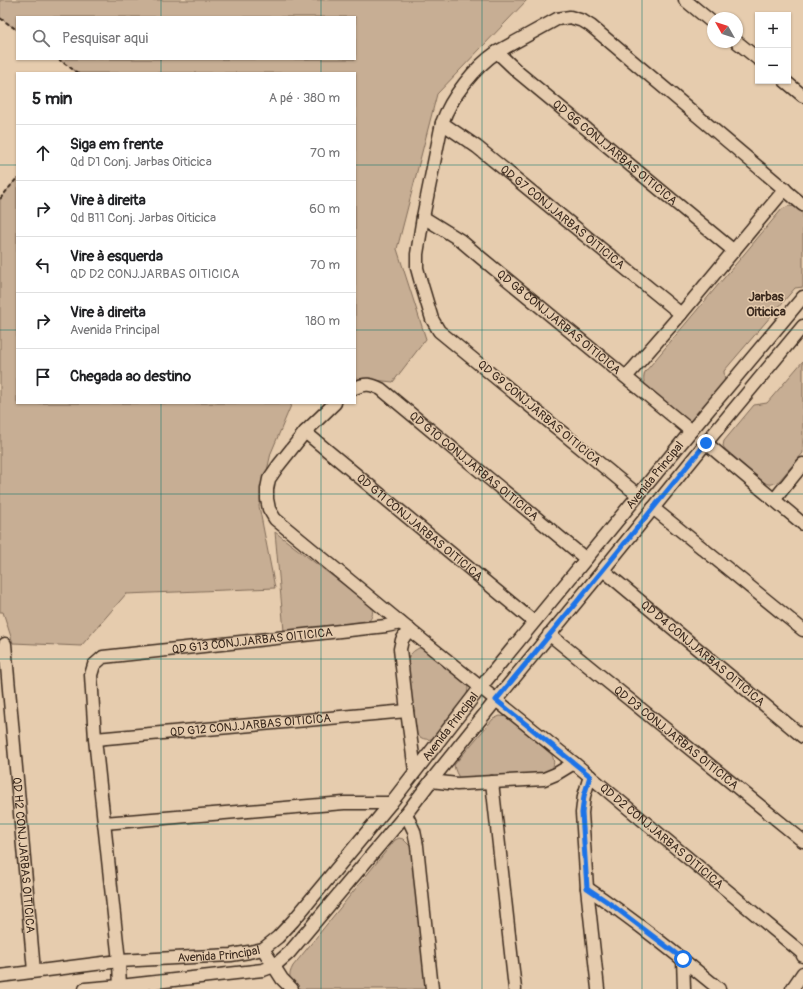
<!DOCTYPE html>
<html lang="pt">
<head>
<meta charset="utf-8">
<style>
  :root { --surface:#fff; --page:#f2f2f2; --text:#202124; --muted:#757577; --line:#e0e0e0 }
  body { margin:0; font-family:Pangolin,sans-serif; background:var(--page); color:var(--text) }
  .controls { position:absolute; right:12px; top:12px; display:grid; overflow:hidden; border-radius:0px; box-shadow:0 1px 3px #0004 }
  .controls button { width:36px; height:36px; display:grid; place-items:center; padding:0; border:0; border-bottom:1px solid var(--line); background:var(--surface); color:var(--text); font:20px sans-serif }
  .compass { position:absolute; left:707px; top:12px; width:36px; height:36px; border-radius:50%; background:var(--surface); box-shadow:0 1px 3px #0004; rotate:309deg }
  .stop { position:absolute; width:12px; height:12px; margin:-9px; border:3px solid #1a73e8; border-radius:50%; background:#fff }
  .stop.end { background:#1a73e8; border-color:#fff; box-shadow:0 1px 4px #0008 }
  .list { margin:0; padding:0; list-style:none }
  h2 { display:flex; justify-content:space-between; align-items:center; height:52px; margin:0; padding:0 16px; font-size:17px }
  h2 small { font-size:13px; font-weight:400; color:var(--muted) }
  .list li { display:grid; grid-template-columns:26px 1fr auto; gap:12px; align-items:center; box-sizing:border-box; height:56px; padding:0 16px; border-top:1px solid var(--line) }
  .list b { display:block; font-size:15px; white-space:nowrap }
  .list p { margin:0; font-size:13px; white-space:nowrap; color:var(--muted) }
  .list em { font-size:13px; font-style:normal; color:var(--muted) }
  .icon { flex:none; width:22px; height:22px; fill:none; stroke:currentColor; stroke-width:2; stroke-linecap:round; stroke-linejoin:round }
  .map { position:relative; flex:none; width:803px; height:989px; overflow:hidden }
  .search { position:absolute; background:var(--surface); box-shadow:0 1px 3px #0004; left:16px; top:16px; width:340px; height:44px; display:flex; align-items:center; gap:10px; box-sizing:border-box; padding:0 14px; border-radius:0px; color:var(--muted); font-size:15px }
  .panel { position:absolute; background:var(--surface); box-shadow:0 1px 3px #0004; left:16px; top:72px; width:340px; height:332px; border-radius:0px }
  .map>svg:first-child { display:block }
  .green { fill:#c7ae94; stroke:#816c59 }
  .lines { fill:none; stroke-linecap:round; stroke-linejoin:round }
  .minor-casing { stroke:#3b2a1e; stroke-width:15 }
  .path { stroke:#3b2a1e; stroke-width:2; stroke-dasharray:4 3; stroke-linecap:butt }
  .minor { stroke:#e6ccae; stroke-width:12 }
  .route { stroke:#1a73e8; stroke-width:5 }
  .grid { fill:none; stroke:#0f766e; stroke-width:1; stroke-opacity:0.55 }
  .labels { text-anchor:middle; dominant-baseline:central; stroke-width:3; stroke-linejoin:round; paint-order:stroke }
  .street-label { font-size:12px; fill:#3b2a1e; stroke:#e6ccae }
  .neighbourhood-label { font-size:13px; font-weight:bold; fill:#3b2a1e; stroke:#e6ccae }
</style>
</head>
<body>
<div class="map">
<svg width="803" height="989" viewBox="0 0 803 989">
  <rect width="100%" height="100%" fill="#e6ccae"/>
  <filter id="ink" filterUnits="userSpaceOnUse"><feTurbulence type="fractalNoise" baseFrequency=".025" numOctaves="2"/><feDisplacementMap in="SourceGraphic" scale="8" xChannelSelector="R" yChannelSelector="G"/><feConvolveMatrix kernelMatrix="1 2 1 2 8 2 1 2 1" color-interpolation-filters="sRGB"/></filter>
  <g filter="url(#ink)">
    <g class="green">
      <polygon points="0,0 527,0 437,94 397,249 426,339 393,382 355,378 355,73 78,73 58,59 355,59 355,17 17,17 17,30 0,18"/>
      <polygon points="17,178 17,403 292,403 271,453 259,506 275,588 126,594 81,646 13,643 3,612 0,612 0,199"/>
      <path d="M789,206l7,1 7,7v73l-8,1 -71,83 1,13 -31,36 -5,1 -3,-1 -39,-33c-4,-5 -4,-9 -2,-15l137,-163z"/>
      <path d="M803,361v92l-24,28c-6,4 -10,4 -16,1l-38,-33 -2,-3 1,-5 30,-36 13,-2z"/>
      <path d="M275,532l95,73c4,6 3,11 -1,16l-85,10z"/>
      <path d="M419,648h6l42,36 1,4 -1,7 -31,43c-9,3 -17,1 -22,-7l-7,-71c3,-6 6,-9 12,-12z"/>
      <path d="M500,716l8,1 44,38c3,7 2,12 -3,19l-88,6c-4,-5 -6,-9 -7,-15l39,-46z"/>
      <path d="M399,838l4,1 8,8 15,142h-129c-7,-9 -10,-12 -4,-23l102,-126z"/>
    </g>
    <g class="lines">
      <g class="minor-casing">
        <g id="minor">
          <polyline points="685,0 713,23"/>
          <polyline points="737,42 758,59"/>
          <path id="s1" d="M497,52l22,21 215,178"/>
          <polyline points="785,81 803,96"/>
          <path id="s2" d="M442,123l35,24 204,167"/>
          <path id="s3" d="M423,217l37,23 20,17 211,174"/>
          <polyline points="626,377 681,314 785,189"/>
          <path id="s4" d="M355,388c10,-5 16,-4 26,1l205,170"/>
          <path id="s5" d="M335,403l-30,29 -27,34 -9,13 -2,10v10l2,10 6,10 126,104 173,140 228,190 1,3"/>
          <path id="s6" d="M305,432l229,190"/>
          <polyline points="706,443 803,524"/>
          <path d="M638,495l-199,-164 -7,-12 -12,-40 -3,-11v-14l6,-37 19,-94c9,-26 33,-56 55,-71l60,-33 13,-2 13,4 8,5 212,179"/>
          <polyline points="774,500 803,464"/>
          <polyline points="653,508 803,630"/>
          <path id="s7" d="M603,570l200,167"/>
          <polyline points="409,629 402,640 400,649 407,711 415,771"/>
          <path id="s8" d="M549,634l254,207"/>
          <path id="s9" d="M5,644l29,327"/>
          <path id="s10" d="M95,739l312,-28"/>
          <polyline points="590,776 584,796 582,813 587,888 598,989"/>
          <polyline points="431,781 457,784 544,779 556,774 574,763"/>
          <polyline points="492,782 515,989"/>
          <polyline points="406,814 414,831 417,846 432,989"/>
          <polyline points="104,823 344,803 391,803"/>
          <path d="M587,888c46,31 89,66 132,101"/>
          <polyline points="263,949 282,979 292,989"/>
          <polyline points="683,959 684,989"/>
          <path id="s11" d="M0,976l119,-15 112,-6 18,-3 14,-3 15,-12 15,-16 98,-118 89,-115 211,-257 112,-134"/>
          <polyline points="85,989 120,986 263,970 274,966 289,953 406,814 431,781 496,700 603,570 706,443 803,326"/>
          <path id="s12" d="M120,989l-1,-28 -24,-222 -4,-64 3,-10 9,-8 283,-31 15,-3"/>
          <polyline points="792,989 803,973"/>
        </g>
      </g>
      <g class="path">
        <polyline points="0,18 17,30"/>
        <polyline points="58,59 78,73"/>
        <polyline points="0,199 17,178"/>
      </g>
      <use href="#minor" class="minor"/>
    </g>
  </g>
  <g class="lines" filter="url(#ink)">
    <polyline class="route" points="683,959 612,905 587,888 582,813 584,796 590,776 496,700 603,570 706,443"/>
  </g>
  <path class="grid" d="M161,0v17M321,0v17M482,0v989M642,0v989M161,59v14M321,59v14M0,165h17M355,165h448M0,330h17M355,330h448M161,403v586M321,403v586M0,494h803M0,659h803M0,824h803"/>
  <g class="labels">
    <g class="street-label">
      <text stroke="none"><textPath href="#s1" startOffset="155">QD G6 CONJ.JARBAS OITICICA</textPath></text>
      <text stroke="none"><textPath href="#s2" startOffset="153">QD G7 CONJ.JARBAS OITICICA</textPath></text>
      <text stroke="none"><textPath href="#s3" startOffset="172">QD G8 CONJ.JARBAS OITICICA</textPath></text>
      <text transform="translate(539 413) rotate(40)">QD G9 CONJ.JARBAS OITICICA</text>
      <text stroke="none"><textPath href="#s4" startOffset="148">QD G10 CONJ.JARBAS OITICICA</textPath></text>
      <text stroke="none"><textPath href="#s11" startOffset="880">Avenida Principal</textPath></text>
      <text stroke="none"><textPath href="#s6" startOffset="149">QD G11 CONJ.JARBAS OITICICA</textPath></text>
      <text stroke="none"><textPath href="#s12" startOffset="488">QD G13 CONJ.JARBAS OITICICA</textPath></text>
      <text stroke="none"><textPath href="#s7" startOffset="130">QD D4 CONJ.JARBAS OITICICA</textPath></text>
      <text stroke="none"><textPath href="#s10" startOffset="156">QD G12 CONJ.JARBAS OITICICA</textPath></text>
      <text stroke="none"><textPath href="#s11" startOffset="556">Avenida Principal</textPath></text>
      <text stroke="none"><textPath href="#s8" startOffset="164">QD D3 CONJ.JARBAS OITICICA</textPath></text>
      <text stroke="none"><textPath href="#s5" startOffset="643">QD D2 CONJ.JARBAS OITICICA</textPath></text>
      <text stroke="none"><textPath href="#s9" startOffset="212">QD H2 CONJ.JARBAS OITICICA</textPath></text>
      <text stroke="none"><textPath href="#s11" startOffset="220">Avenida Principal</textPath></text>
    </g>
    <g class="neighbourhood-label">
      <text x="766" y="297">Jarbas<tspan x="766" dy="15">Oiticica</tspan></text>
    </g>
  </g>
</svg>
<div class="controls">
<button>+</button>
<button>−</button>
</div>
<svg class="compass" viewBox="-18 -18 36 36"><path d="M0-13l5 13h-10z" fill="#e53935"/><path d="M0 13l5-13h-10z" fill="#757577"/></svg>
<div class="stop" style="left:683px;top:959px"></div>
<div class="stop end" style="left:706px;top:443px"></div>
<div class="search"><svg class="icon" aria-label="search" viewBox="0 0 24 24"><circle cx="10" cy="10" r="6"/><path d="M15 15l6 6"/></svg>Pesquisar aqui</div>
<section class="panel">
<h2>5 min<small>A pé · 380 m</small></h2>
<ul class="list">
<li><svg class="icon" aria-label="ahead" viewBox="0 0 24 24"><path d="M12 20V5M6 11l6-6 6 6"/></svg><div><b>Siga em frente</b><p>Qd D1 Conj. Jarbas Oiticica</p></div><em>70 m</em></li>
<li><svg class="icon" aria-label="right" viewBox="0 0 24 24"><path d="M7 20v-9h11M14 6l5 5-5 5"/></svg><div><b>Vire à direita</b><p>Qd B11 Conj. Jarbas Oiticica</p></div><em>60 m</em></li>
<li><svg class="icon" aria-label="left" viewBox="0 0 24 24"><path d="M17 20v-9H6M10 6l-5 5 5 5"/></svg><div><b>Vire à esquerda</b><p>QD D2 CONJ.JARBAS OITICICA</p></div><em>70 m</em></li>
<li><svg class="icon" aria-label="right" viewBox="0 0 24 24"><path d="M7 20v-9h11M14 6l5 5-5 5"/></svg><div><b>Vire à direita</b><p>Avenida Principal</p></div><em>180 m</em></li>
<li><svg class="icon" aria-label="arrive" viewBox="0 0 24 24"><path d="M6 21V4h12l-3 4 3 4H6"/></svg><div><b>Chegada ao destino</b></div></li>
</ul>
</section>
</div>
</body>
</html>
